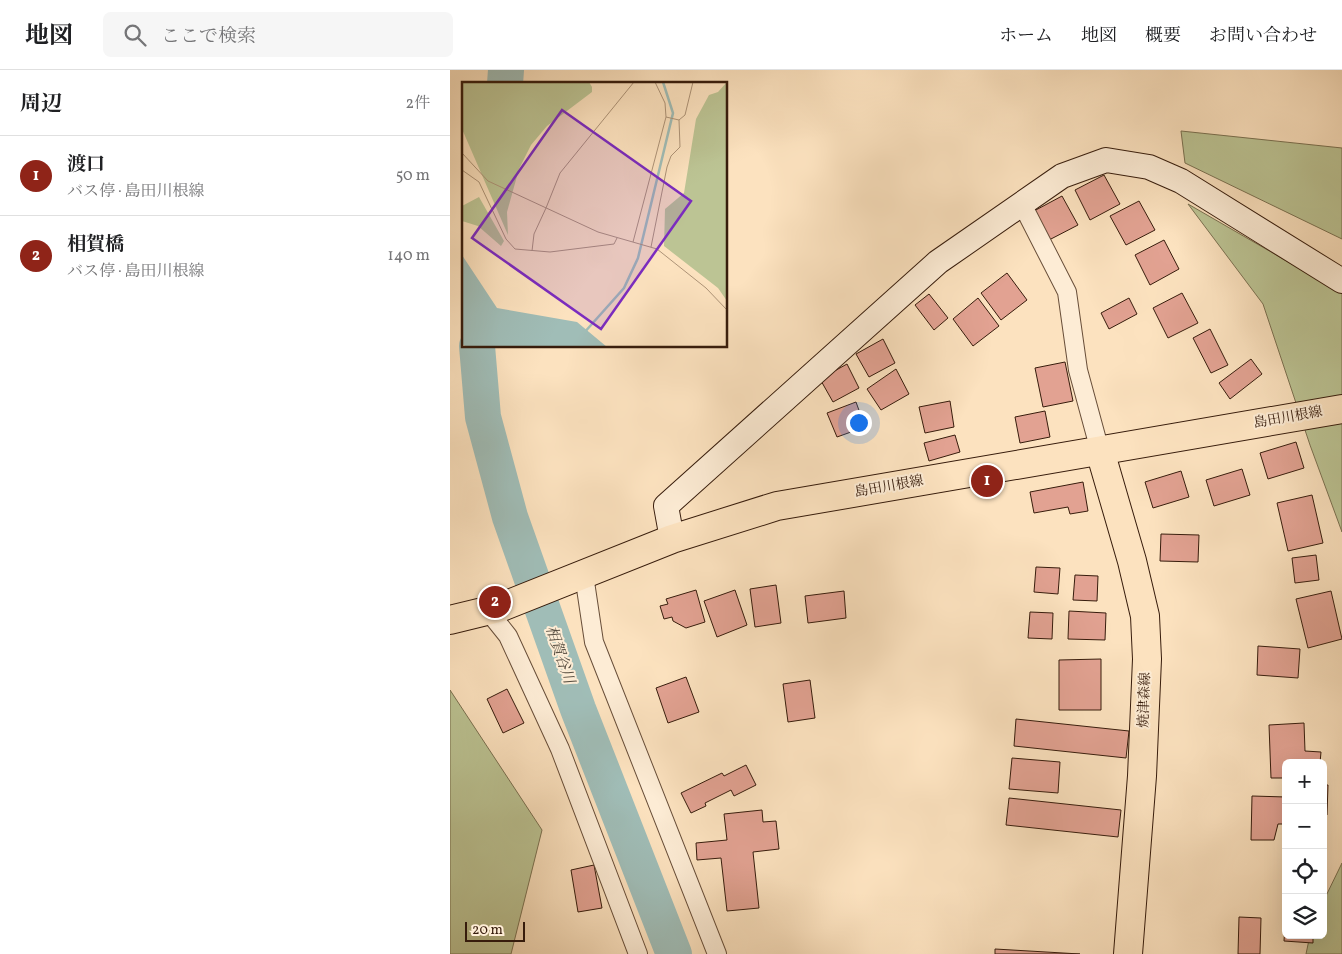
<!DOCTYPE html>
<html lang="ja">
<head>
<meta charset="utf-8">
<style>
  :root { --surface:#fff; --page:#f6f6f6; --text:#202124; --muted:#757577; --line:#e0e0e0; --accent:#8f2418 }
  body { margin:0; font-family:Vollkorn,"Noto Serif JP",serif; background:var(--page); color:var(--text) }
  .controls { position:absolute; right:15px; bottom:15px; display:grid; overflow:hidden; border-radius:8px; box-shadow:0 5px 20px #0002 }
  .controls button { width:45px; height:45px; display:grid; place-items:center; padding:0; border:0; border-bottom:1px solid var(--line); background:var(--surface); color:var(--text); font:25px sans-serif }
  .scale { position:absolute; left:15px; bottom:12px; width:60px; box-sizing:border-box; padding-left:5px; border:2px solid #371c0c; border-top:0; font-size:14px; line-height:18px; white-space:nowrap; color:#371c0c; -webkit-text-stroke:4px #fdecd5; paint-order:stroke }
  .you { position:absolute; left:408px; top:352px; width:18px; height:18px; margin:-12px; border:4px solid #fff; border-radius:50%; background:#1a73e8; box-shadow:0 0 0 8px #1a73e833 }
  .badge { display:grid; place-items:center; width:32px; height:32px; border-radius:50%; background:var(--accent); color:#fff; font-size:16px; font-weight:700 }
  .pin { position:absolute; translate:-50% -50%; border:2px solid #fff; box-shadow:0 1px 5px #0006 }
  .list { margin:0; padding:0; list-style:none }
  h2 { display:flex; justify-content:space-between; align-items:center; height:65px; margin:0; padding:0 20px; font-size:21px }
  h2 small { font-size:16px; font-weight:400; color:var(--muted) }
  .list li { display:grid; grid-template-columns:32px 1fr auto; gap:15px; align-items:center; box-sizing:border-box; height:80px; padding:0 20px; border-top:1px solid var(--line) }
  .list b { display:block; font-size:19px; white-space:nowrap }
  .list p { margin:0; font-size:16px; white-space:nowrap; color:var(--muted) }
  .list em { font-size:16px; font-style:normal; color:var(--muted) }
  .icon { flex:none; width:28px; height:28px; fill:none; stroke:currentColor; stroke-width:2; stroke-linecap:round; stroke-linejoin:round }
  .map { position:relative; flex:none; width:892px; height:884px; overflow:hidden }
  header { display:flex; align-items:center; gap:30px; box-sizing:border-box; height:70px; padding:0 25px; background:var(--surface); border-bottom:1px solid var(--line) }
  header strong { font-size:24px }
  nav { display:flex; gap:28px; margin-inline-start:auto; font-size:18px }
  .search { width:350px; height:45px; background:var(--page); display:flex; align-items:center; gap:12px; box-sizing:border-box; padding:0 18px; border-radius:8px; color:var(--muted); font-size:19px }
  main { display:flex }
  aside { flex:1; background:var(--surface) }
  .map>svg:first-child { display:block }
  .green { fill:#bcc494; stroke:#7a7050 }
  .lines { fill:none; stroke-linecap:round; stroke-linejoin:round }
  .river { stroke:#a0bdb7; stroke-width:36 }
  .building { fill:#e2a292; stroke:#371c0c }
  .street-casing { stroke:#684e39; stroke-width:20 }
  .secondary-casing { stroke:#371c0c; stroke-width:26 }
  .primary-casing { stroke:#371c0c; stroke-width:30 }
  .street { stroke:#fdecd5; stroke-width:18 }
  .secondary { stroke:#fdecd5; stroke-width:24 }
  .primary { stroke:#fce2bf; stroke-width:28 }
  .labels { text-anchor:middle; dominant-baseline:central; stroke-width:4; stroke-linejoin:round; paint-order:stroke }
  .street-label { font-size:14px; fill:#371c0c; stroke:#fdecd5 }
  .water-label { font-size:15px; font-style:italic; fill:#564c3f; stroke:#fdecd5 }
  .inset-river { fill:none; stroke:#a0bdb7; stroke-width:2.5 }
  .inset-road { fill:none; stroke:#ad9377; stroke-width:1 }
  .view { fill:#7b2cbf; fill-opacity:0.15; stroke:#7b2cbf; stroke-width:2.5 }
  .inset-edge { fill:none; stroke:#371c0c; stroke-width:2.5 }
</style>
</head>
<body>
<header>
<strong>地図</strong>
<div class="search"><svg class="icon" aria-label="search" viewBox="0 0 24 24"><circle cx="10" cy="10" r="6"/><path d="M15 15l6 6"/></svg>ここで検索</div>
<nav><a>ホーム</a><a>地図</a><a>概要</a><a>お問い合わせ</a></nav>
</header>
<main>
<aside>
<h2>周辺<small>2件</small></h2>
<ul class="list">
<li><span class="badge">1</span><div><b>渡口</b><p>バス停 · 島田川根線</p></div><em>50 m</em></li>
<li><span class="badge">2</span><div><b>相賀橋</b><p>バス停 · 島田川根線</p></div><em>140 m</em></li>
</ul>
</aside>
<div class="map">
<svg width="892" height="884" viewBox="0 0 892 884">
  <rect width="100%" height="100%" fill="#fce2bf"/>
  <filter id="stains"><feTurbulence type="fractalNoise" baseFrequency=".004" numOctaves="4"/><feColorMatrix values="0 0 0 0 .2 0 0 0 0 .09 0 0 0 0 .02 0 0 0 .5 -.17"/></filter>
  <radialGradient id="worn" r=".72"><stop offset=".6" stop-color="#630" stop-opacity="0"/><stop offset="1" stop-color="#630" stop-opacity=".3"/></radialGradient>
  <g class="green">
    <polygon points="731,61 892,78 892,169 735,93"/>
    <polygon points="738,134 892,223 892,462 860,375 813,234"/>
    <polygon points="0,620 92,760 61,884 0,884"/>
    <polygon points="892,793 892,884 856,884 860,865 873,865 873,832"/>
  </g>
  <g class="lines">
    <g class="river">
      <polyline points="55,14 56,0"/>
      <polyline points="27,276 33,347 60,447 128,639 224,884"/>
    </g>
  </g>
  <g class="building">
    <polygon points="654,105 670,134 640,150 625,120"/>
    <polygon points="612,126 628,155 599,170 584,141"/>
    <polygon points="689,131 705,160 676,175 660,146"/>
    <polygon points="714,170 729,199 700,215 685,185"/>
    <polygon points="557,203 577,230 551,250 531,223"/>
    <polygon points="732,223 748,253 718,268 703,238"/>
    <polygon points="479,224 498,248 484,260 465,235"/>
    <polygon points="528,228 549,256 523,276 503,249"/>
    <polygon points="679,228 687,244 659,259 651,243"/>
    <polygon points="760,259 778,295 761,303 743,268"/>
    <polygon points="433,269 445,293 419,307 406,284"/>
    <polygon points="801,289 812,304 780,329 769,313"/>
    <polygon points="615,292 623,331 593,337 585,298"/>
    <polygon points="397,294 409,318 383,332 370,309"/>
    <polygon points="446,299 459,324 431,340 417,319"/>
    <polygon points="500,331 504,357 475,363 469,337"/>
    <polygon points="406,332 415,357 387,367 377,343"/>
    <polygon points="595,341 600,367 570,373 565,347"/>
    <polygon points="505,365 510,382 479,391 474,373"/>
    <polygon points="846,372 854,398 818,409 810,383"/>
    <polygon points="792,399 800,425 764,436 756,410"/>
    <polygon points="731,401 739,427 703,438 695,412"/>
    <polygon points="633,412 638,441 620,444 618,437 584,443 580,422"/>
    <polygon points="862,425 873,473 838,481 827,433"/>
    <polygon points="711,464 749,465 748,492 710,491"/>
    <polygon points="866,485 869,510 845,513 842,488"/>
    <polygon points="586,497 610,498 608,524 584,522"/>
    <polygon points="625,505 648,506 647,531 623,530"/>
    <polygon points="326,515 331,553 305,557 300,519"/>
    <polygon points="246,520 255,552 236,558 223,551 222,547 214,549 210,536 218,534 216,529"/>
    <polygon points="285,520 297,555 267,567 254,531"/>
    <polygon points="394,521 396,548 358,553 355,526"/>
    <polygon points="881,521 892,569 858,578 846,529"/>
    <polygon points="619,541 656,543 655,570 618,569"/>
    <polygon points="580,542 603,543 602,569 578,568"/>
    <polygon points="808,576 850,579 848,608 807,605"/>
    <polygon points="651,589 651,640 609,640 609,590"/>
    <polygon points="236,607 249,642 218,653 206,618"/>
    <polygon points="360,610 365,648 338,652 333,614"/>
    <polygon points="57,619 74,653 53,663 37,629"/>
    <polygon points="566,649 679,661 676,688 564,676"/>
    <polygon points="854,653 855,681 871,682 870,693 836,693 836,708 821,708 819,655"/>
    <polygon points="562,688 610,692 608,723 559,719"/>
    <polygon points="296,695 306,715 284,726 281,720 255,733 256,736 241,743 231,723 272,703 274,706"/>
    <polygon points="873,715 878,715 877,745 873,744"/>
    <polygon points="802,726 836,727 836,754 828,754 824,770 801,770"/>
    <polygon points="559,728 671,740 668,767 556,755"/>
    <polygon points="312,740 313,752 326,751 329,779 303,782 309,838 277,841 271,788 247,790 246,773 277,770 274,744"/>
    <polygon points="144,795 152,838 128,842 121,800"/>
    <polygon points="836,837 836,865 863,865 863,873 834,871"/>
    <polygon points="789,847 811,848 810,884 788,884"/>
    <polygon points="545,879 630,884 545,884"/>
  </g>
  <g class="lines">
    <g class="street-casing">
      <g id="street">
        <polyline points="572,134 617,222 628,300 650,381"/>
        <polyline points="134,505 144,572 267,884"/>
        <polyline points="38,541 58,566 110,679 188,884"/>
      </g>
    </g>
    <g class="secondary-casing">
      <polyline id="secondary" points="222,469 216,436 488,192 612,106 656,90 699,97 731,111 892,211"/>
    </g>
    <g class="primary-casing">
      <g id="primary">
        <polyline points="650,381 682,491 695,546 697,589 692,706 678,884"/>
        <polyline points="0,550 49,538 222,469 327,436 892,339"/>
      </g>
    </g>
    <use href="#street" class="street"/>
    <use href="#secondary" class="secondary"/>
    <use href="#primary" class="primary"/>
  </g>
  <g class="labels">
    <g class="street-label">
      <text transform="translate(838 348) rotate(-10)">島田川根線</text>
      <text transform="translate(439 417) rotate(-10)">島田川根線</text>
      <text transform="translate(695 630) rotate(-88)">焼津森線</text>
    </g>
    <g class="water-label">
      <text transform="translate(109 585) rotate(71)">相賀谷川</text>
    </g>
  </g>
  <g transform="translate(12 12)">
    <rect width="265" height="265" fill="#fce2bf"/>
    <path d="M0,0h127l3,5v5l-45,34 -16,19 -12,24 -12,43 1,23 -46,-106zM265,0v219l-9,-13 -54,-42 1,-37 19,-16 12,-74 13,-24 9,-3zM17,115l25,44 -3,5 -23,-20 -16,-5v-15z" fill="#bcc494"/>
    <path d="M0,173l35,53 80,14 30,25 -142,-1 -3,-2z" fill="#a0bdb7"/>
    <path class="inset-river" d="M121,252l41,-46 14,-30 35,-145 -10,-31"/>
    <path class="inset-road" d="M204,35l13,3 6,-5 8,-33M0,71l26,28 110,51 59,17 49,39 21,22M0,88l17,12 27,57 9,10 35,3 64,-8 3,-6M84,126l14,-35 74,-91M171,160l33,-125 -1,-14 -10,-21M189,165l16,-80 4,-11 9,-9 -1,-27M70,169l2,-17 12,-26"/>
    <path class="view" d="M100,28l129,91 -90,128 -129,-91z"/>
    <rect width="265" height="265" class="inset-edge"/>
  </g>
  <rect width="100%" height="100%" filter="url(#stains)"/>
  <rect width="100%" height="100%" fill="url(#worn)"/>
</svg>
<div class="controls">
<button>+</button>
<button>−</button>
<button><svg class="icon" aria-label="locate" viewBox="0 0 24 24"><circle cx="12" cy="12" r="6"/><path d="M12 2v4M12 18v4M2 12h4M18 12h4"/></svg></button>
<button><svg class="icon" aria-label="layers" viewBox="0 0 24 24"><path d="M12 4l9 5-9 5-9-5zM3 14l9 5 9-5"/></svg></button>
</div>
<div class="scale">20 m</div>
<div class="you"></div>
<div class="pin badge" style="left:537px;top:411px">1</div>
<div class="pin badge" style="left:45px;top:532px">2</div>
</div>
</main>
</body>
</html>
